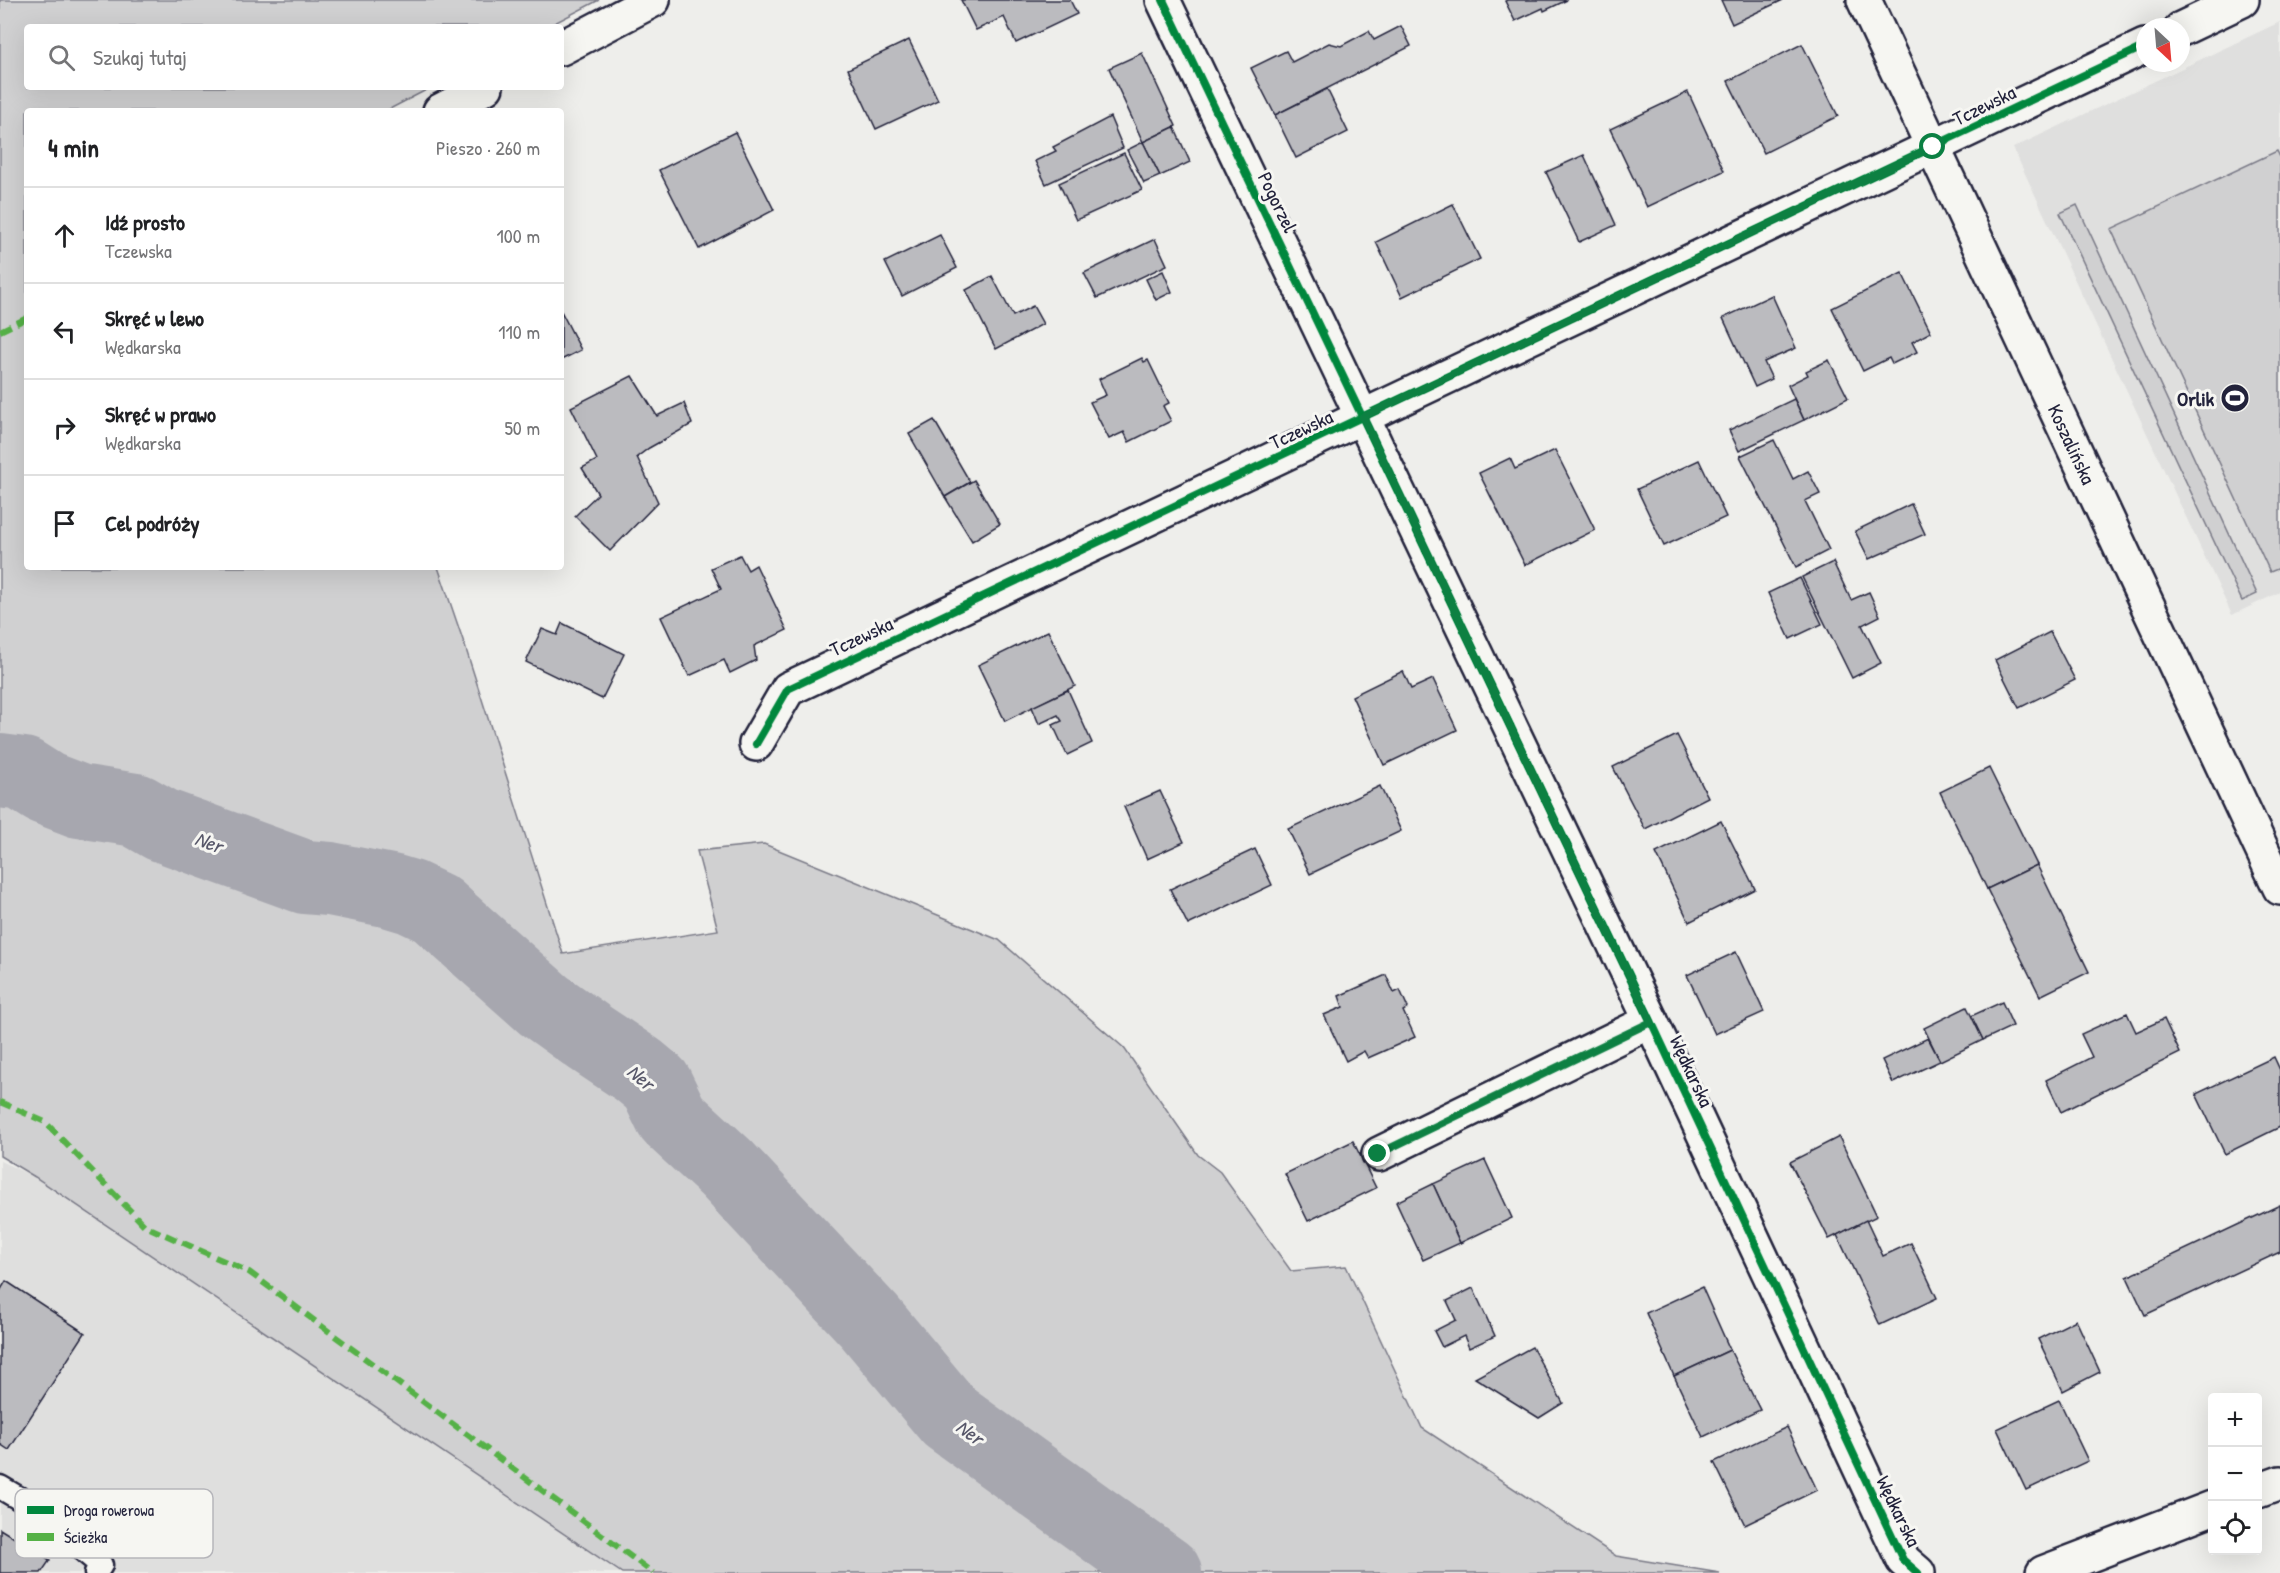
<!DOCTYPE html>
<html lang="pl">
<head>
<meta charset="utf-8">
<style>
  :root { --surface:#fff; --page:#f2f2f2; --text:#202124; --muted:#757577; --line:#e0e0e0 }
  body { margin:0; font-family:"Patrick Hand",sans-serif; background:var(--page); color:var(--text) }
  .controls { position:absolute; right:18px; bottom:18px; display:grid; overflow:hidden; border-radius:6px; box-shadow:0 6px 24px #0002 }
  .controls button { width:54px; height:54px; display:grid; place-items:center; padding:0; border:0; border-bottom:2px solid var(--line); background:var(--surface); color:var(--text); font:30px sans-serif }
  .compass { position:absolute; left:2136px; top:18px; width:54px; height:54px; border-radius:50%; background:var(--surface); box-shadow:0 6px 24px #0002; rotate:154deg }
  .stop { position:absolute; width:18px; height:18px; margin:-14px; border:4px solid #0b8043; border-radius:50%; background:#fff }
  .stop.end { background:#0b8043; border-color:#fff; box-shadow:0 2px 6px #0008 }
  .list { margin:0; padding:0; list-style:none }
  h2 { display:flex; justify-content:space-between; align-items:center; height:78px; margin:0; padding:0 24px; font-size:26px }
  h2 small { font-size:20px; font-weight:400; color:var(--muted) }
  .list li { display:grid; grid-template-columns:39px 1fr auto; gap:18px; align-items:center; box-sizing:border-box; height:96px; padding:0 24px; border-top:2px solid var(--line) }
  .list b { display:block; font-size:22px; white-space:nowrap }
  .list p { margin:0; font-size:20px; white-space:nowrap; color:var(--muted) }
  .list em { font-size:20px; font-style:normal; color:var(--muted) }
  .icon { flex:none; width:33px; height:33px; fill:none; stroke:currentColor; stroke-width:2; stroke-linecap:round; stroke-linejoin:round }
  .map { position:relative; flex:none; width:2280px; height:1573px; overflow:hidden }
  .search { position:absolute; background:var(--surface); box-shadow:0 6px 24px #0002; left:24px; top:24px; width:540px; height:66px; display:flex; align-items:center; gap:15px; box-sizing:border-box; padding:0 21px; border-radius:6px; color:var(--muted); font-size:22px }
  .panel { position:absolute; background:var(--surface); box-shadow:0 6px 24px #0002; left:24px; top:108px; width:540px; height:462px; border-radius:6px }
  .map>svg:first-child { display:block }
  .built { fill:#dfdfde }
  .green { fill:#d0d0d1; stroke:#797986; stroke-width:1.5 }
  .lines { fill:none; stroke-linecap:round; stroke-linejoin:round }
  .river { stroke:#a7a7af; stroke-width:74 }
  .building { fill:#bbbbbf; stroke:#22223b; stroke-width:1.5 }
  .lane-casing { stroke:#22223b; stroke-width:27 }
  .street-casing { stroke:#22223b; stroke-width:38 }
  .lane { stroke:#f6f6f2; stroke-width:22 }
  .street { stroke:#f6f6f2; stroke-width:33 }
  .quiet { stroke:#55b146; stroke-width:6; stroke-dasharray:12 6; stroke-linecap:butt }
  .cycleway-casing { stroke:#f6f6f2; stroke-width:11 }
  .cycleway { stroke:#00873e; stroke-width:8 }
  .route { stroke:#0b8043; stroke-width:8 }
  .labels { text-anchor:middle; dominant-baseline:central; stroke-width:6; stroke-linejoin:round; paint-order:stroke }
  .street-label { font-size:20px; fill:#22223b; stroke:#f6f6f2 }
  .poi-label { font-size:20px; font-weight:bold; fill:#22223b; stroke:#f6f6f2; text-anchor:end }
  .water-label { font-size:21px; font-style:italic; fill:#575769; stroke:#f6f6f2 }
  .key { fill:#f6f6f2; stroke:#b6b6bb; stroke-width:1.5 }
  .key-label { font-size:16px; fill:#22223b }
</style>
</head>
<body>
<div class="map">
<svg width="2280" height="1573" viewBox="0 0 2280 1573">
  <rect width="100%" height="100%" fill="#eeeeeb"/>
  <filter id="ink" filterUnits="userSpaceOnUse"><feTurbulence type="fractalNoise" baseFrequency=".0167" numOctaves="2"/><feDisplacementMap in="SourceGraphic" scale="12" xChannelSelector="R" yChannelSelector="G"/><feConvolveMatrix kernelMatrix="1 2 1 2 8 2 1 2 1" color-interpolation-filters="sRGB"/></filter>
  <g filter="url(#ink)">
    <g class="built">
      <polygon points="2280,22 2280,592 2232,615 2013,148"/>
      <polygon points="0,1161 35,1177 622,1573 0,1573"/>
    </g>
    <g class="green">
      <polygon points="0,0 599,0 547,27 27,27 27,87 432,87 386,111 27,111 27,567 438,567 465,646 563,954 718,930 697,851 764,844 999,940 1124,1048 1198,1155 1220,1172 1291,1271 1346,1266 1422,1428 1616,1556 1720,1573 622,1573 35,1177 0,1156"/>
      <polygon points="2277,151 2280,157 2280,568 2270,572 2111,229"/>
      <polygon points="2077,205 2257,594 2242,601 2060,213"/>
    </g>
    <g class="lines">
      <polyline class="river" points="0,771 23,774 45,788 79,801 136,810 162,825 305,877 330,879 391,891 411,897 436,909 544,1005 590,1038 638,1070 656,1085 672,1118 726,1168 869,1321 950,1418 1165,1573"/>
    </g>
    <g class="building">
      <polygon points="961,0 1070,0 1077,14 1016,43 1004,17 976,30"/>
      <polygon points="1507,0 1567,0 1544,11 1543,8 1515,21 1505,1"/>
      <polygon points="1721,0 1783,0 1732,24"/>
      <polygon points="1401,26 1411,46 1275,115 1251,68 1286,51 1292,62 1329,43 1341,46 1369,31 1374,40"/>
      <polygon points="909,40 938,100 876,129 848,69"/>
      <polygon points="1802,44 1838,116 1764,153 1728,81"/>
      <polygon points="1142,53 1176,126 1143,142 1109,68"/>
      <polygon points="1327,89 1348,132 1296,158 1275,115"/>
      <polygon points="1688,92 1724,171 1647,207 1610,129"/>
      <polygon points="1110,117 1123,148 1046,184 1035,161 1056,151 1053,147"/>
      <polygon points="1174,127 1190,162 1160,176 1143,142"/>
      <polygon points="735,132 774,210 699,249 659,170"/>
      <polygon points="1143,142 1160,176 1144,183 1127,150"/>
      <polygon points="1124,153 1142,190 1076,220 1059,183"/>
      <polygon points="1584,155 1616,225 1579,242 1546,172"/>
      <polygon points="1453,204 1480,259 1402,297 1376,242"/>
      <polygon points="940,235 957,268 902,296 885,262"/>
      <polygon points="1155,239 1167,265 1097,298 1084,273"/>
      <polygon points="1163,271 1172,292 1156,300 1146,279"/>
      <polygon points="1902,273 1931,332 1912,342 1917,352 1892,364 1889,358 1863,371 1832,308"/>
      <polygon points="992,276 1013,316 1033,306 1043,324 996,349 966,290"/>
      <polygon points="1772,295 1796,348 1764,362 1772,379 1755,387 1723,318"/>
      <polygon points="561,311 581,350 561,360"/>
      <polygon points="1142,358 1144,362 1148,360 1169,403 1163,406 1171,421 1129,442 1124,432 1109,439 1090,402 1106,395 1099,379"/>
      <polygon points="1829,360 1848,398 1804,420 1788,385 1808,375 1806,371"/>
      <polygon points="632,376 657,416 684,403 692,424 649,448 637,457 658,502 610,551 575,516 598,494 582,468 597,460 571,407"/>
      <polygon points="1794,399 1804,420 1739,451 1729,430"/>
      <polygon points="934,420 970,482 945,497 909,434"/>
      <polygon points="1774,440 1793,479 1808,471 1820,494 1805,501 1829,550 1796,567 1740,456"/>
      <polygon points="1555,450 1595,530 1525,565 1479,473 1510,458 1515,469"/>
      <polygon points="1699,460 1726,517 1664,546 1637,489"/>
      <polygon points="974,480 1000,524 972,541 945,497"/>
      <polygon points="1911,504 1925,534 1869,559 1855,531"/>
      <polygon points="740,555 748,570 756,565 787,630 754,646 756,660 730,673 724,660 689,676 661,617 721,589 711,568"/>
      <polygon points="1833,562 1851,600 1869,592 1880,616 1862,625 1881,663 1852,678 1802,577"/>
      <polygon points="1800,578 1822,624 1790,639 1768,593"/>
      <polygon points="562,623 624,654 602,699 526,662 542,629 557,635"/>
      <polygon points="1048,631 1075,686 1005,721 978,665"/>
      <polygon points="2050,632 2075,680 2019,708 1995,660"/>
      <polygon points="1403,671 1411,689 1433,679 1457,730 1384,765 1352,696"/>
      <polygon points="1068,690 1092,743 1067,755 1053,725 1062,721 1058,715 1039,724 1032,707"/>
      <polygon points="1677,735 1708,797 1645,829 1613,767"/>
      <polygon points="1989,768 2037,865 1987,889 1940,792"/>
      <polygon points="1380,786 1401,831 1310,874 1288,829"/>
      <polygon points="1160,791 1184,842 1147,859 1124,807"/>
      <polygon points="1721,821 1755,889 1689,922 1656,853"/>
      <polygon points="1255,849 1272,885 1188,925 1170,889"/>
      <polygon points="2037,865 2089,972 2040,996 1987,889"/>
      <polygon points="1736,952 1764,1012 1715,1034 1687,975"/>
      <polygon points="1386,975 1394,993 1400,990 1408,1008 1403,1011 1415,1037 1368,1058 1364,1051 1346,1061 1324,1015 1343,1007 1339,996"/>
      <polygon points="2002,1002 2013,1026 1983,1040 1971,1016"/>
      <polygon points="1967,1007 1983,1040 1940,1061 1924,1028"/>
      <polygon points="2127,1013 2136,1032 2164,1019 2180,1053 2061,1112 2046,1080 2092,1057 2081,1034"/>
      <polygon points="1928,1038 1940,1061 1893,1083 1882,1060"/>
      <polygon points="2274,1057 2280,1070 2280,1127 2225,1154 2196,1094"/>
      <polygon points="1839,1137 1877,1216 1829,1239 1790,1162"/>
      <polygon points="1353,1141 1376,1188 1308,1221 1285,1174"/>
      <polygon points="1485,1160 1512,1218 1460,1243 1433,1184"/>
      <polygon points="1433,1184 1460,1243 1423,1260 1396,1202"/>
      <polygon points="2280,1205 2280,1252 2145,1315 2127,1277"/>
      <polygon points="1866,1220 1883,1256 1911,1243 1937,1298 1880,1325 1837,1235"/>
      <polygon points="6,1281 85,1333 9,1450 0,1444 0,1291"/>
      <polygon points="1702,1287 1730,1350 1674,1376 1646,1313"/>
      <polygon points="1473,1288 1495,1336 1469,1348 1464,1336 1442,1347 1434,1331 1456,1320 1447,1301"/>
      <polygon points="2076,1320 2100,1372 2063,1391 2038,1339"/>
      <polygon points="1532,1347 1563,1403 1539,1418 1475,1378"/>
      <polygon points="1730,1350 1760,1410 1703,1437 1674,1376"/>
      <polygon points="2059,1400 2088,1461 2026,1490 1997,1429"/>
      <polygon points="1787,1427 1817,1490 1745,1525 1714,1462"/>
      <polygon points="0,1529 50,1560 41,1573 0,1573"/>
    </g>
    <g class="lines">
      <g class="lane-casing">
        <polyline id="lane" points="0,1487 27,1503 101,1565 96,1573"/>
      </g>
      <g class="street-casing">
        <g id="street">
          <polyline points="1163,0 1651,1021 1903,1560 1918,1573"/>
          <polyline points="1864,0 2280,888"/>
          <polyline points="2181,29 2242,0"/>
          <polyline points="561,48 653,0"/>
          <polyline points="440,111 486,87"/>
          <polyline points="756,744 788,689 2145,46"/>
          <polyline points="1379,1154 1651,1021"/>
          <polyline points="2258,1491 2280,1483"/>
          <polyline points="2043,1573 2212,1508"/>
        </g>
      </g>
      <use href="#lane" class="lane"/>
      <use href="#street" class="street"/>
      <g class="quiet">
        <polyline points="0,331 27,318"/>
        <polyline points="0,1102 45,1122 145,1226 249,1272 653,1573"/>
      </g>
      <g class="cycleway-casing">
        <g id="cycleway">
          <polyline points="1163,0 1651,1021 1903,1560 1918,1573"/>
          <polyline points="756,744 788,689 2145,46"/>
        </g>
      </g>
      <use href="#cycleway" class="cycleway"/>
    </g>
  </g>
  <g class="lines" filter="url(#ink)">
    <polyline class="route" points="1378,1154 1651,1022 1363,417 1933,147"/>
  </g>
  <defs>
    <g id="stadium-disc" transform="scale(1.5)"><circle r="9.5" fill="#22223b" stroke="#f6f6f2"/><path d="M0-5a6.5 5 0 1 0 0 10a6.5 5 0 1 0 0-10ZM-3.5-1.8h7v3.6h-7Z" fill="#fff"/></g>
  </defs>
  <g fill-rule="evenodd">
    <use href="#stadium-disc" x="2235" y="398"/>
  </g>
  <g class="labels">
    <g class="street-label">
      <text transform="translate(1984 105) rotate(-26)">Tczewska</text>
      <text transform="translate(1278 202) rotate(64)">Pogorzel</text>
      <text transform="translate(1301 429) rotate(-25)">Tczewska</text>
      <text transform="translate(2072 444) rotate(65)">Koszalińska</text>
      <text transform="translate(861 636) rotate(-25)">Tczewska</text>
      <text transform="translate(1692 1071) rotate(65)">Wędkarska</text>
      <text transform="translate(1899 1511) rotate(64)">Wędkarska</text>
    </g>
    <g class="poi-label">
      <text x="2214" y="398">Orlik</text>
    </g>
    <g class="water-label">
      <text transform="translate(209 842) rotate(20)">Ner</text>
      <text transform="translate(641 1077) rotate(40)">Ner</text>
      <text transform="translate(970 1432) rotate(36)">Ner</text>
    </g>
  </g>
  <rect x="15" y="1489" width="198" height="69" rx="9" class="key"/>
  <rect x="27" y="1506" width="27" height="8" fill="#00873e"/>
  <rect x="27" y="1533" width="27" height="8" fill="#55b146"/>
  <g class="key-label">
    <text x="64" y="1516">Droga rowerowa</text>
    <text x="64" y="1543">Ścieżka</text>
  </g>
</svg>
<div class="controls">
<button>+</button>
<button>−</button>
<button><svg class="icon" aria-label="locate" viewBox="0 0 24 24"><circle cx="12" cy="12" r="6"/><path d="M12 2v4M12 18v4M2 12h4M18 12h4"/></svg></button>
</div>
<svg class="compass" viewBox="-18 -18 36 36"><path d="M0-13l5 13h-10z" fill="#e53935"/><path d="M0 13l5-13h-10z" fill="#757577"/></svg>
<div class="stop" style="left:1933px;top:147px"></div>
<div class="stop end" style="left:1378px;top:1154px"></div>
<div class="search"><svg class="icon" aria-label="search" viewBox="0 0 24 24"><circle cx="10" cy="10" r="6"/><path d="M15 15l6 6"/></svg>Szukaj tutaj</div>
<section class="panel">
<h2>4 min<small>Pieszo · 260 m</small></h2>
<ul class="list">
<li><svg class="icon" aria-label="ahead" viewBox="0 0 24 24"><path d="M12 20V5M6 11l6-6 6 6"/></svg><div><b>Idź prosto</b><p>Tczewska</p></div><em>100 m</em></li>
<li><svg class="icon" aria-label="left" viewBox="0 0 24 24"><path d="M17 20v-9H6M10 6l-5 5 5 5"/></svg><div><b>Skręć w lewo</b><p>Wędkarska</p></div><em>110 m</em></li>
<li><svg class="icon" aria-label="right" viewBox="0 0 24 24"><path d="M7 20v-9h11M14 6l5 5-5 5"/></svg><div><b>Skręć w prawo</b><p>Wędkarska</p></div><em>50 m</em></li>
<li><svg class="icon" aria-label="arrive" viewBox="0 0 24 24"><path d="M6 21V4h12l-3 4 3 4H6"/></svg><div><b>Cel podróży</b></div></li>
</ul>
</section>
</div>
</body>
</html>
